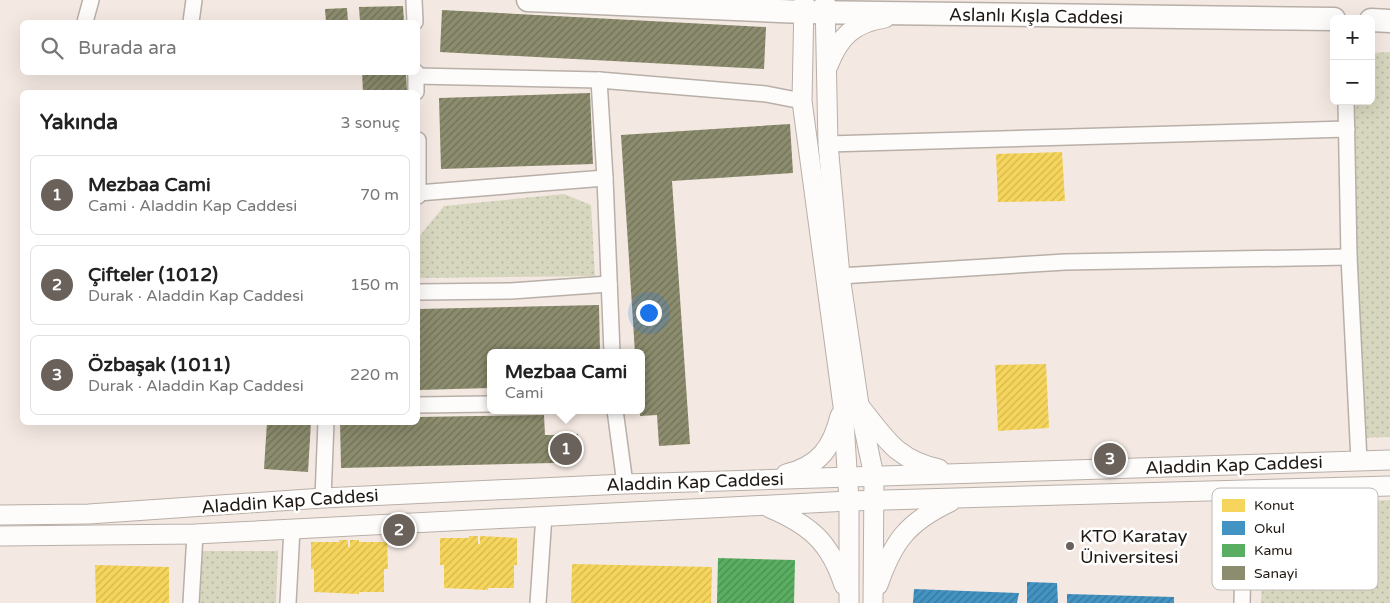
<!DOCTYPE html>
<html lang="tr">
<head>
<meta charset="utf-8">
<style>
  :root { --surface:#fff; --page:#f6f6f6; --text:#222; --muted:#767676; --line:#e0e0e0; --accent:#6a615b }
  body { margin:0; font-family:"Varela Round",sans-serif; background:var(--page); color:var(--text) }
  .controls { position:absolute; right:15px; top:15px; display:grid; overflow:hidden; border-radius:8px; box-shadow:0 5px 20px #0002 }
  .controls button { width:45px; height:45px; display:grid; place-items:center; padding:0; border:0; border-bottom:1px solid var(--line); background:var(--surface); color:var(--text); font:25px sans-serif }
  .you { position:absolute; left:648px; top:312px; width:18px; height:18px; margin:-12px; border:4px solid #fff; border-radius:50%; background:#1a73e8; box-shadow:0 0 0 8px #1a73e833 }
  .badge { display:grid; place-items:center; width:32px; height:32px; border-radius:50%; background:var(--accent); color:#fff; font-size:16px; font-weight:700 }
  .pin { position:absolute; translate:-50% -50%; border:2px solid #fff; box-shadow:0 1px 5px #0006 }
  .popup { position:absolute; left:487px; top:349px; width:158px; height:65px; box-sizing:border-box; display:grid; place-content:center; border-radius:8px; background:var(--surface); filter:drop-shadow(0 1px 4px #0005); font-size:16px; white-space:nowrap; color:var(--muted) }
  .popup b { font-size:19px; color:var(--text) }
  .popup::after { content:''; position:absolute; left:50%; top:100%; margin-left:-10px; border:10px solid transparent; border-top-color:var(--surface) }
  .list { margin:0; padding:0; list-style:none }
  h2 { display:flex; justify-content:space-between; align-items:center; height:65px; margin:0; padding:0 20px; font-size:21px }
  h2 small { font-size:16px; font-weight:400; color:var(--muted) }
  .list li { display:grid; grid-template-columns:32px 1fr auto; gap:15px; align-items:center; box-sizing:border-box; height:80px; margin:0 10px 10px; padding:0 10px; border:1px solid var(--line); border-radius:8px }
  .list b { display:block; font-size:19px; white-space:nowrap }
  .list p { margin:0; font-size:16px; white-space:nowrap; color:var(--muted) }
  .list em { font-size:16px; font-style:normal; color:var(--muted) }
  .icon { flex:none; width:28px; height:28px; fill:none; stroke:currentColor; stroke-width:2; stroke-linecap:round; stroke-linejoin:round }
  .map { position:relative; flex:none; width:1390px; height:603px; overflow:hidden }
  .search { position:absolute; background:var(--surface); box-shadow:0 5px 20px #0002; left:20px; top:20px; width:400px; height:55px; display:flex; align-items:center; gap:12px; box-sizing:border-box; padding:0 18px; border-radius:8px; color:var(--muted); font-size:19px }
  .panel { position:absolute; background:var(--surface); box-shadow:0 5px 20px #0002; left:20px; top:90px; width:400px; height:335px; border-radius:8px }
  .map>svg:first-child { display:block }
  .grass { fill:url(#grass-dots) }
  .homes { fill:url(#homes-hatch) }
  .schools { fill:url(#schools-hatch) }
  .public { fill:url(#public-hatch) }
  .industry { fill:url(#industry-hatch) }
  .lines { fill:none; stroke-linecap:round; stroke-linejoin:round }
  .minor-casing { stroke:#b8afa8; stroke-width:18 }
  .tertiary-casing { stroke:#b8afa8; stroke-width:21 }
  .primary-casing { stroke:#b8afa8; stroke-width:25 }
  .minor { stroke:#fdfcfb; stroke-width:15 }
  .tertiary { stroke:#fdfcfb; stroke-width:19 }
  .primary { stroke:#fdfcfb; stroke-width:22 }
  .poi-dot { fill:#6a615b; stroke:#fff; stroke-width:2 }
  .labels { text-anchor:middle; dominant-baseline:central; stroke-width:5; stroke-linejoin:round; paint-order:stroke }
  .street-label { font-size:18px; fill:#201812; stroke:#fff }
  .poi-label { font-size:18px; fill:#201812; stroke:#fff; text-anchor:start }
  .key { fill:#fff; stroke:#bcbab8; stroke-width:1 }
  .key-label { font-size:14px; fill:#201812 }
</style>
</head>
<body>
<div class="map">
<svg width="1390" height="603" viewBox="0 0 1390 603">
  <defs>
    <pattern id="grass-dots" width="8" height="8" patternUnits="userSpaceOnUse" patternTransform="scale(1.25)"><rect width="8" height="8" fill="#d7d6be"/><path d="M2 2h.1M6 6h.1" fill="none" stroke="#b8b7a2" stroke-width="1.8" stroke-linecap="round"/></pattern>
    <pattern id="homes-hatch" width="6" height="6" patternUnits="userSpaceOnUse" patternTransform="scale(1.25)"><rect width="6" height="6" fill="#f6d55c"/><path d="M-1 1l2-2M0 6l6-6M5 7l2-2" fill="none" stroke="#d3b64f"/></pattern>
    <pattern id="schools-hatch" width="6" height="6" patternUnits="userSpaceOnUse" patternTransform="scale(1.25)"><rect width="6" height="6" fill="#4393c3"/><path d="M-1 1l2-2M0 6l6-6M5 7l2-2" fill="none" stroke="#38779d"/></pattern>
    <pattern id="public-hatch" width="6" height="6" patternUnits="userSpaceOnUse" patternTransform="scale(1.25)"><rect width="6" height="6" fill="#5aae61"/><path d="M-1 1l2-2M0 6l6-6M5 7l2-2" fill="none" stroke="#4a8d4f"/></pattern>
    <pattern id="industry-hatch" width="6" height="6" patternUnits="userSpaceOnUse" patternTransform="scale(1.25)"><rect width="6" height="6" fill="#8c8c6e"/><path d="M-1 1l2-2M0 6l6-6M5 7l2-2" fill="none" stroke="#727159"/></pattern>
  </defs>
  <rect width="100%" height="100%" fill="#f4e9e2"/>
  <g class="grass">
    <polygon points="1390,52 1390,437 1360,438 1351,101 1371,101 1371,53"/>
    <polygon points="564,194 591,205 595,276 418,278 418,238 444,206"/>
    <polygon points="1390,500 1390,603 1261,603 1265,530 1286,504"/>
    <polygon points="200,551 278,551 276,603 198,603"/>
  </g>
  <g class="homes">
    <polygon points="1062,152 1065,201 998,202 996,154"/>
    <polygon points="1046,364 1049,428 998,431 995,365"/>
    <polygon points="469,536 478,536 478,544 480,544 480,536 517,538 517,565 514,565 514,588 488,588 488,590 444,588 444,565 440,565 440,538 469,538"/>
    <polygon points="339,540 348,540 348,547 350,547 350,540 359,540 359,542 387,542 388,569 384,569 384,592 359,592 359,594 314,592 314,569 311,569 311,542 339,542"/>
    <polygon points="572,564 712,567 711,603 571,603"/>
    <polygon points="95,565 169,567 169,603 96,603"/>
  </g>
  <g class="schools">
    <polygon points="1027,582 1057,583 1058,603 1027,603"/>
    <polygon points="914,589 1019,593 1017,603 913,603"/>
    <polygon points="1067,594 1174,597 1174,603 1067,603"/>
  </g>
  <g class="public">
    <polygon points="578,434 578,463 554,463 553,435"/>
    <polygon points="718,558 795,560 794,603 717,603"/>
  </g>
  <g class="industry">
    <polygon points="403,6 404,22 360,22 359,7"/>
    <polygon points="347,8 348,22 326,22 325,9"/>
    <polygon points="442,10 766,27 764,69 440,52"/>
    <polygon points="362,72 406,72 407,92 363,92"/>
    <polygon points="590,93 593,164 441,169 439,98"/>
    <polygon points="790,124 793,173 672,181 690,444 659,446 657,415 640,416 641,353 635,353 621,135"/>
    <polygon points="599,305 600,353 491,353 491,388 418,390 418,309"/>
    <polygon points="544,415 545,435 553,435 554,463 341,468 340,422 418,422 418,417"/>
    <polygon points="267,422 311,422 308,472 264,469"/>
  </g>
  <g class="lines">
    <g class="minor-casing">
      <g id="minor">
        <polyline points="414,0 415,22"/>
        <polyline points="85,22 91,0"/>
        <polyline points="191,22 194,0"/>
        <polyline points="416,72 416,92"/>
        <polyline points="416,76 599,80"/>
        <polyline points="1346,101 1349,257 1359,461"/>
        <polyline points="418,140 418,196"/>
        <polyline points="828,144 1347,129"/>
        <polyline points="605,178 599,80 766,94 802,101"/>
        <polyline points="418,193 605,178 612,353"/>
        <polyline points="840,276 1065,262 1349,257"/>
        <polyline points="418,292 511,291 609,284"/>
        <polyline points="418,405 491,404"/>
        <polyline points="615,410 625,484"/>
        <polyline points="323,498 326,422"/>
        <polyline points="191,603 195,534"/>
        <polyline points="288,603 292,529"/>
        <polyline points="538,603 544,515"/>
        <polyline points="1242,603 1245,490"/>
      </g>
    </g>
    <g class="tertiary-casing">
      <g id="tertiary">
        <polyline points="804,0 802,101 843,406 849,501 849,603"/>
        <polyline points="825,0 828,144 840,276 859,405 874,476 873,603"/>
        <path d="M828,66c11,-29 25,-43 57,-48"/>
        <path d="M861,408c25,31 36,52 78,61"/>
        <path d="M786,474c33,-8 46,-26 54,-58"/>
        <path d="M770,508c40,17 60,34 74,77"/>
        <polyline points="0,515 89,514 323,498 625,484 1390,460"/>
        <polyline points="0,536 195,534 849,501 1390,486"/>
        <path d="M878,585c15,-44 30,-63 72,-83"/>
      </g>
    </g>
    <g class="primary-casing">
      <g id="primary">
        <polyline points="528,0 803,12 1334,19"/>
        <polyline points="1371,20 1390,21"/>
      </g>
    </g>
    <use href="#minor" class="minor"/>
    <use href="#tertiary" class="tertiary"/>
    <use href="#primary" class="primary"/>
  </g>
  <circle class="poi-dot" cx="1070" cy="546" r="5"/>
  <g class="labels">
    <g class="street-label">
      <text transform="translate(1036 16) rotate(1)">Aslanlı Kışla Caddesi</text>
      <text transform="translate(1234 465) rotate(-2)">Aladdin Kap Caddesi</text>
      <text transform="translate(695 482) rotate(-2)">Aladdin Kap Caddesi</text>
      <text transform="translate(290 501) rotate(-4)">Aladdin Kap Caddesi</text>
    </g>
    <g class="poi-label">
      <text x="1080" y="536">KTO Karatay<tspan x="1080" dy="21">Üniversitesi</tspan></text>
    </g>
  </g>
  <rect x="1212" y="488" width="166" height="102" rx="8" class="key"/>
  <rect x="1222" y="499" width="23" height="13" fill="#f6d55c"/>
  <rect x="1222" y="521" width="23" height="14" fill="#4393c3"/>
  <rect x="1222" y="544" width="23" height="13" fill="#5aae61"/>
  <rect x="1222" y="566" width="23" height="14" fill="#8c8c6e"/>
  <g class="key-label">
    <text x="1254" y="510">Konut</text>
    <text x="1254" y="533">Okul</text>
    <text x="1254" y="555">Kamu</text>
    <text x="1254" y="578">Sanayi</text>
  </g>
</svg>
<div class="controls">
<button>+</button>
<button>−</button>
</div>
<div class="you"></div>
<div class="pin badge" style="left:566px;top:449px">1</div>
<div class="popup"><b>Mezbaa Cami</b>Cami</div>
<div class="pin badge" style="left:399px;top:530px">2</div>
<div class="pin badge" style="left:1110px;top:459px">3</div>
<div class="search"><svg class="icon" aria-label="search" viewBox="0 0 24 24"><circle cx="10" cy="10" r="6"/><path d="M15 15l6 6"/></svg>Burada ara</div>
<section class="panel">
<h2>Yakında<small>3 sonuç</small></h2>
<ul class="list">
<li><span class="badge">1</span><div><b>Mezbaa Cami</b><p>Cami · Aladdin Kap Caddesi</p></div><em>70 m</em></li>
<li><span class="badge">2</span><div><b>Çifteler (1012)</b><p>Durak · Aladdin Kap Caddesi</p></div><em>150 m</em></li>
<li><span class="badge">3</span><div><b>Özbaşak (1011)</b><p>Durak · Aladdin Kap Caddesi</p></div><em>220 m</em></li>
</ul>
</section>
</div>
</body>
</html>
